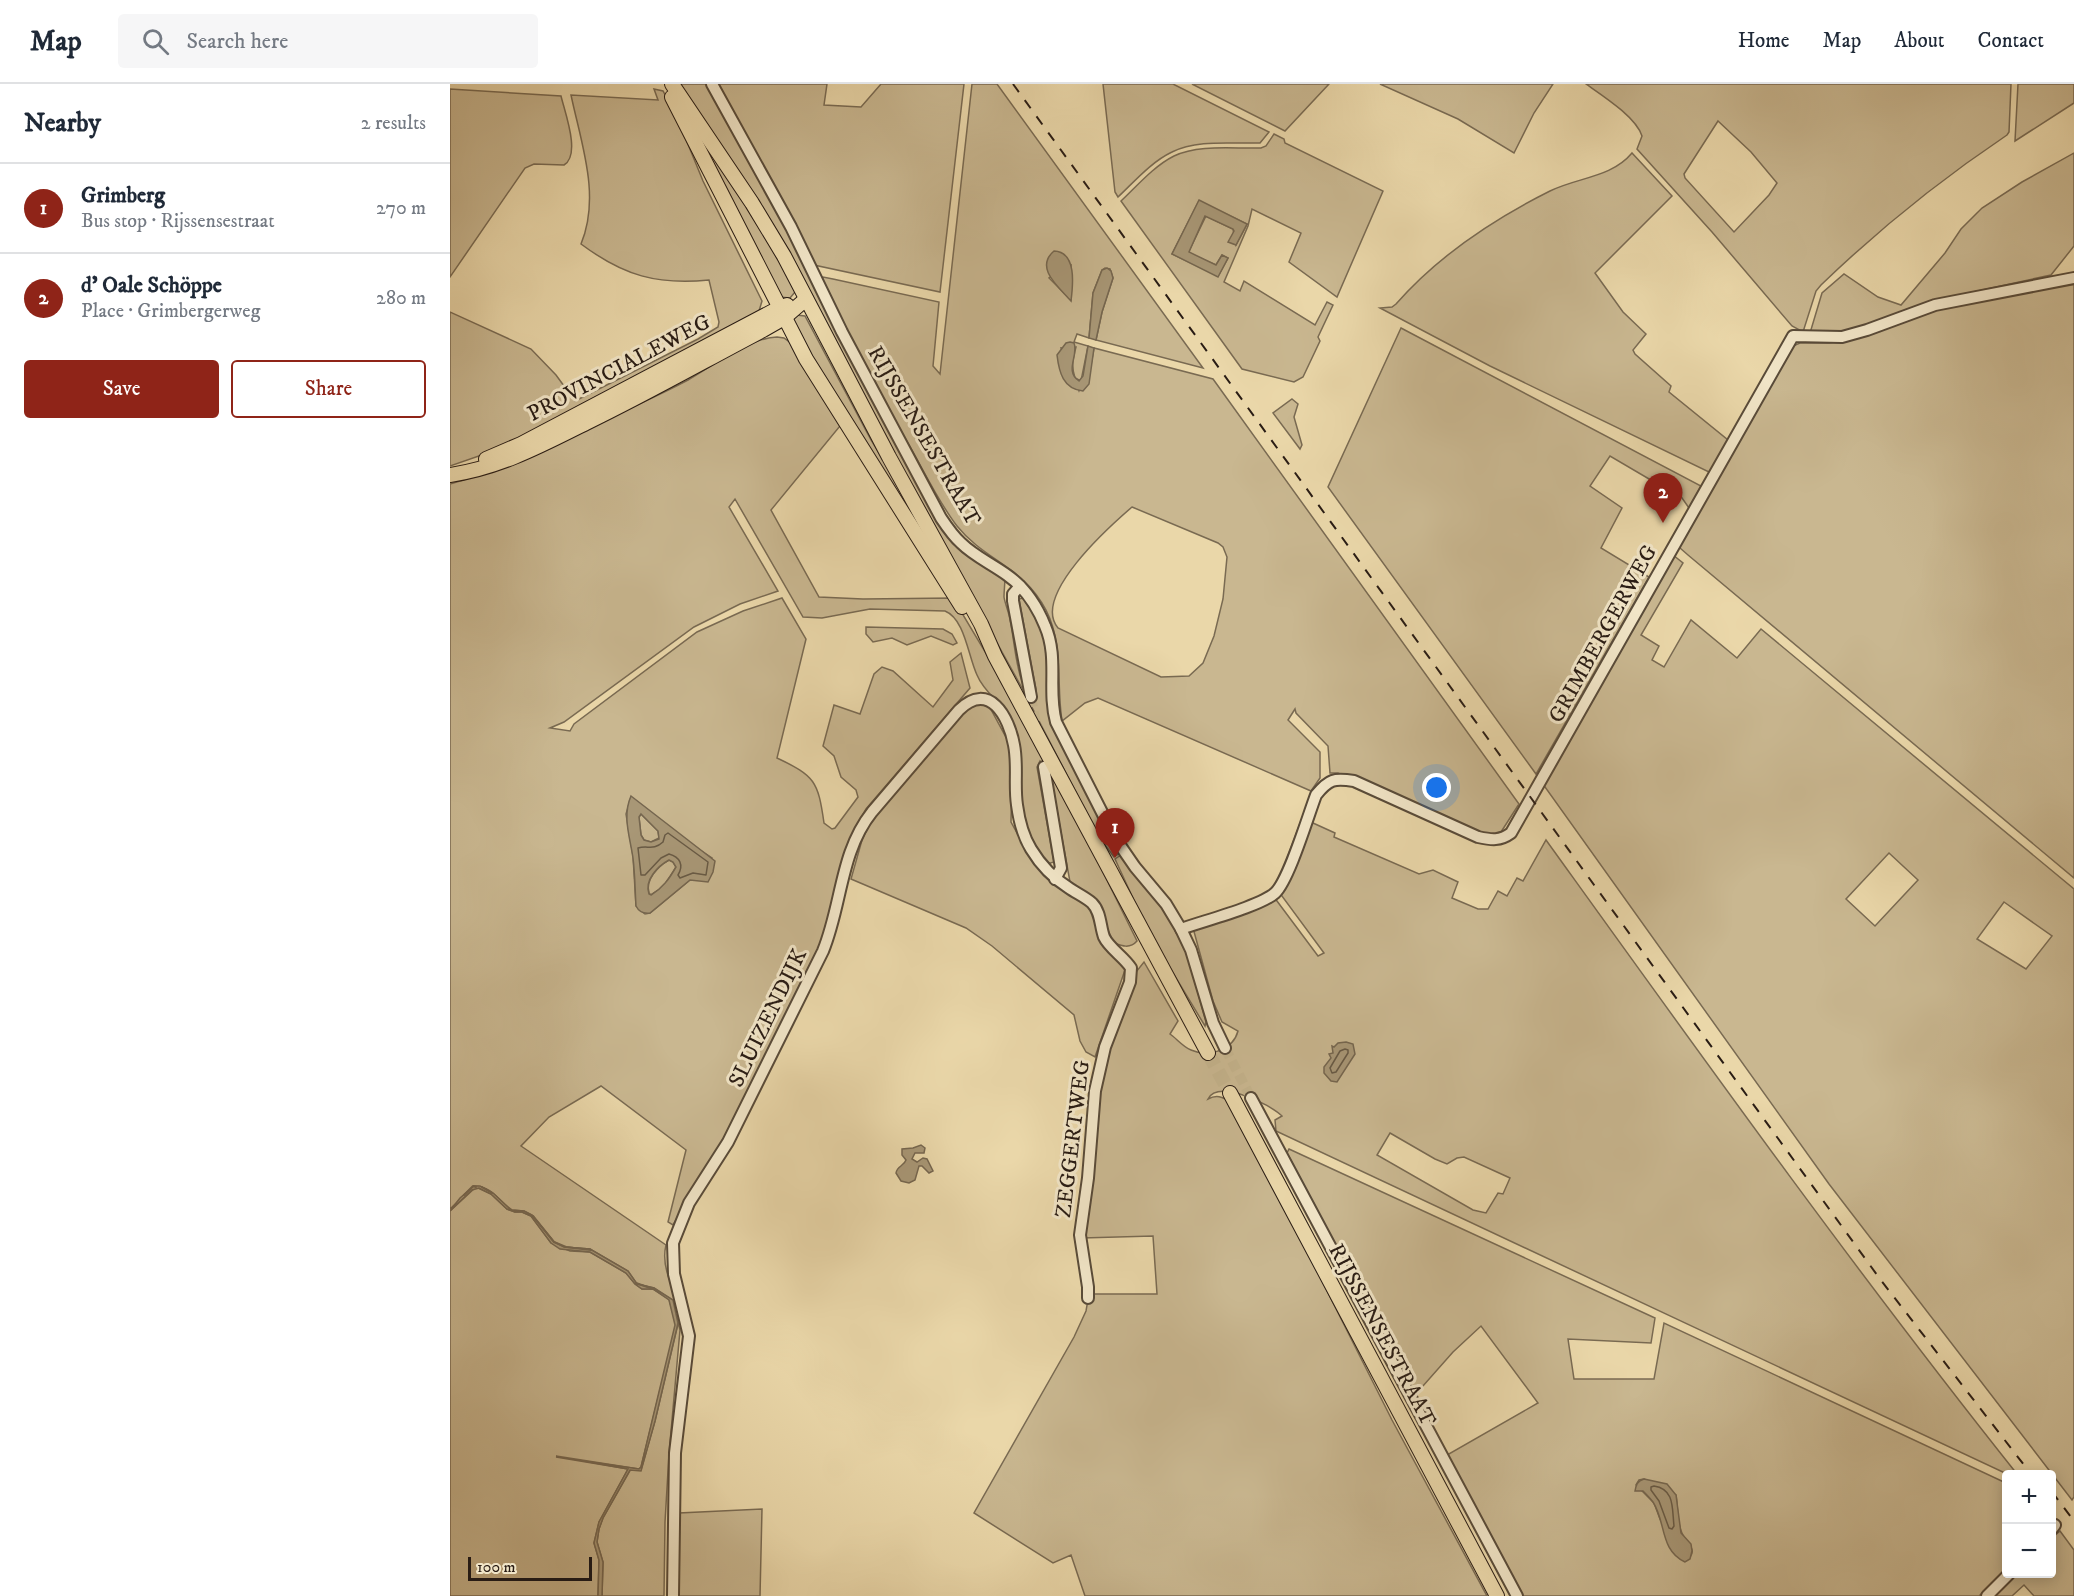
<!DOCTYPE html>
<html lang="en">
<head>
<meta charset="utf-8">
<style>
  :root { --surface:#fff; --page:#f6f6f7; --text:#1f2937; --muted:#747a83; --line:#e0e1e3; --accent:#8f2418 }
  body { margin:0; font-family:"IM FELL DW Pica",serif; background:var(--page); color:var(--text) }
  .controls { position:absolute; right:18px; bottom:18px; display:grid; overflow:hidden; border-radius:6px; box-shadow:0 3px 15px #0003 }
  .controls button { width:54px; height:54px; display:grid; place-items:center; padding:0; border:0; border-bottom:2px solid var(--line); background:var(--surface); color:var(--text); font:30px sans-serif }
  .scale { position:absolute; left:18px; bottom:15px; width:124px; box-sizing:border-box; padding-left:6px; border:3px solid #291c14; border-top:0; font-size:16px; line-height:21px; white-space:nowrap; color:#291c14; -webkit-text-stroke:4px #f1e5c7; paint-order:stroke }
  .you { position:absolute; left:987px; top:704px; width:21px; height:21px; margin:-15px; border:4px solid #fff; border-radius:50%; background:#1a73e8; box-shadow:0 0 0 9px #1a73e833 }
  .badge { display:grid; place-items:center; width:39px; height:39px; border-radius:50%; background:var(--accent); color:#fff; font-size:20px; font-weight:700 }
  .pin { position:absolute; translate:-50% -50px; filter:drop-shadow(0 2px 3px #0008) }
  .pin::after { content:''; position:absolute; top:32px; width:21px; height:18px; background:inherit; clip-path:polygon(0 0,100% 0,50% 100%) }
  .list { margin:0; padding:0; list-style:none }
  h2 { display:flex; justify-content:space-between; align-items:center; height:78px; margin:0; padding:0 24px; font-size:26px }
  h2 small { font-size:20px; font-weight:400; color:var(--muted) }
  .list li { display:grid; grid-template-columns:39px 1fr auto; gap:18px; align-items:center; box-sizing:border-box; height:90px; padding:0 24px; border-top:2px solid var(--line) }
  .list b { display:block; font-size:22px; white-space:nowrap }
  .list p { margin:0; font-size:20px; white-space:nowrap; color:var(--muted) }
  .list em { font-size:20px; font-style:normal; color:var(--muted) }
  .actions { display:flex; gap:12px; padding:18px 24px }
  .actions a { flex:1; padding:14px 0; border:2px solid var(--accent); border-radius:6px; text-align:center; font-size:21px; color:var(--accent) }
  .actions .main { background:var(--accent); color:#fff }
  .icon { flex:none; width:33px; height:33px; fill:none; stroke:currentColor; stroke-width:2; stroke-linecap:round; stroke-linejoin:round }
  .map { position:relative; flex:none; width:1624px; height:1512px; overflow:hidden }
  header { display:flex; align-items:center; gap:36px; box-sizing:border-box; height:84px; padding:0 30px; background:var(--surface); border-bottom:2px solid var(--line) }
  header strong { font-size:28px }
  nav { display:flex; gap:33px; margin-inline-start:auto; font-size:21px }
  .search { width:420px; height:54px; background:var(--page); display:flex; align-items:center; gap:15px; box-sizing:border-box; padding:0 21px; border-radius:6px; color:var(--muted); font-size:22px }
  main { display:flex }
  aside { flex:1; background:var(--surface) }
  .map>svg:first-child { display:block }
  .green { fill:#c9b790; stroke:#796a52; stroke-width:1.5; fill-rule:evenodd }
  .water { fill:#a89776; stroke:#75664f; stroke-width:1.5; fill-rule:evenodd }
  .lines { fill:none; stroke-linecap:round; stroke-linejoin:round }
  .shore { stroke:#685a45; stroke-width:1.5 }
  .stream { stroke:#75664f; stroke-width:2 }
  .minor-tunnel { stroke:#c3b28b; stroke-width:10; stroke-dasharray:10 5; stroke-linecap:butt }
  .major-tunnel { stroke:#c3b28b; stroke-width:14; stroke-dasharray:14 7; stroke-linecap:butt }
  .minor-casing { stroke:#594b39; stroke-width:14 }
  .major-casing { stroke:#291c14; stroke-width:16 }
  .minor { stroke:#f1e5c7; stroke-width:10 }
  .major { stroke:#ead7a9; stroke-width:14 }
  .rail { stroke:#291c14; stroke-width:2; stroke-dasharray:10 10; stroke-linecap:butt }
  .labels { text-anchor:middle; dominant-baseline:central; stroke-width:6; stroke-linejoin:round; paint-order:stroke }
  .street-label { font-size:22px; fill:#291c14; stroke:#f1e5c7 }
</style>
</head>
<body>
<header>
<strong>Map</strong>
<div class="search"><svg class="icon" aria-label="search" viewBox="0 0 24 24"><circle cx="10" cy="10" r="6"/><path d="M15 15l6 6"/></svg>Search here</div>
<nav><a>Home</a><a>Map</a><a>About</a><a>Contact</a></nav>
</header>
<main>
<aside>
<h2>Nearby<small>2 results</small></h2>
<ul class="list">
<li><span class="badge">1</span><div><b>Grimberg</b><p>Bus stop · Rijssensestraat</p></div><em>270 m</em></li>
<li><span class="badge">2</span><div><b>d' Oale Schöppe</b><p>Place · Grimbergerweg</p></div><em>280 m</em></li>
</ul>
<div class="actions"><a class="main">Save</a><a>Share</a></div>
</aside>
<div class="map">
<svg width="1624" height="1512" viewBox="0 0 1624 1512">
  <rect width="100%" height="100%" fill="#ead7a9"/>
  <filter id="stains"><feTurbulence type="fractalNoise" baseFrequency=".00333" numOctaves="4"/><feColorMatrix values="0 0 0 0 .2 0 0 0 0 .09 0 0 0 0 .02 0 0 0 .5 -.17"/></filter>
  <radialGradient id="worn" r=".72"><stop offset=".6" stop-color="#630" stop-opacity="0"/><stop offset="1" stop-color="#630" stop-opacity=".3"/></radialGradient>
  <g class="green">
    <path d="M228,0h31l97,179 136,261 63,53c0,7 -1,13 -1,20 1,7 5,15 6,23 5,20 6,69 25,81l1,-12 -17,-90 4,-1 12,18 10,20 5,19 -2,41 72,157 -6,4 -15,-20 -77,-149 -100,-180z"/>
    <polygon points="266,0 377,0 374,21 411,23 431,0 514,0 490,208 364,181"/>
    <path d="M522,0h25l206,284 -107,-28 6,-28 11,-34 -3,-9 -5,-1 -3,2 -9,23 -4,45 -12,-4 -3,8 14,4 -7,35 -6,-3c-4,-12 -2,-20 1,-31l-15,1 18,43 12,-26 3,-17 119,31 306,425 -18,28 -10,3 -9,-1 -144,-61h-8l-2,-27 -32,-33 -1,-4 -7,11 32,32v26l-9,13 -213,-93 -13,5 -23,18c-6,-38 2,-76 -16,-111 -23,-44 -61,-49 -89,-84 -17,-22 -30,-49 -44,-74 -33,-57 -63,-114 -92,-173l2,-2 10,2 106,23 -6,64 7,8zM621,181v35l-22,-22zM682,423l86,36 5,4 4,10 -4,42 -9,37 -11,27 -14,13 -28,1 -103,-49c-27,-32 52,-102 74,-121z"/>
    <path d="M653,0h70l96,48 -9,11c-28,1 -63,-4 -88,9 -21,10 -38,30 -54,45l-3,-5z"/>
    <polygon points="742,0 879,0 835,47"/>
    <polygon points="930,0 1103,0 1084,29 1064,69 1008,35"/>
    <path d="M1136,0h425l-2,48 -2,3c-67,45 -129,95 -186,150l-5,6 -13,41 -11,-6 -80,-94 -75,-83 5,-13c-6,-19 -39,-40 -56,-52zM1268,37l33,31 26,31 -8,12 -35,37 -49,-54 -1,-4z"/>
    <polygon points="1568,0 1624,0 1624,19 1565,57"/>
    <path d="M0,5l111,7c4,17 20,59 3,69l-30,-1 -9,4 -75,109z"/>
    <path d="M204,5l9,2 13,24 27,66 59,120 -3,10 -115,63 -60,29 -54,31 -31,15 -49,17v-154l81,37 25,26 19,26 123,-62 20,-12 1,-5 -10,-42c-52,5 -85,-4 -128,-36 20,-48 0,-101 -10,-149l87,5z"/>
    <polygon points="232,25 280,94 345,204 345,208 340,214 329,213"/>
    <path d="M824,50l10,5 1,4 98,48 -46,106 -48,-35 12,-29 -49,-24 -4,17 -24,56 16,9 4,-10 71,44 12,-23 6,3 -15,32 2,4 -17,36 -9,5 -52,-13 -121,-168c16,-15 33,-35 53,-45 25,-12 60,-7 87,-8l5,-2zM749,117l48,23 -11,21 -3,-16 -27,-13 -18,37 28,12 6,-10 6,3 -10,18 -46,-22z"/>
    <path d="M1182,69l40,43 -77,77 28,39 23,22 -13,16 2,4 36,32 -2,6 59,48 -17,33 -221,-107 -110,-58 12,-1 4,-3c43,-49 96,-84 154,-113 28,-14 61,-13 82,-38z"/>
    <polygon points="1624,69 1624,162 1601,191 1500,213 1398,248 1378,250 1360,249 1372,209 1394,190 1428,213 1451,221 1495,169 1511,145 1532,124 1572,98"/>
    <polygon points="1624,197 1624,794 1238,471 1230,464 1230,458 1343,262 1350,259 1379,259 1401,255 1479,226"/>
    <polygon points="346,231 355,232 421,356 495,478 467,442 456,422 397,335 341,238"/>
    <polygon points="951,244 1251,402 1239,424 1230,411 1211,402 1160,372 1140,402 1172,424 1151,464 1199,493 1086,690 878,403"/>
    <path d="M327,253l7,1 8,6 48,82 -69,84 48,87 44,2 90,-1 40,67 105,197 39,79c-7,8 -15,5 -23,2l-9,-19 -35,-42 -19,-105 -11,-16 -3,6 17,95 -7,2c-14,-20 -23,-39 -26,-64 -3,-24 2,-50 -6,-73 -8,-21 -30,-32 -38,-52 -9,-19 -12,-56 -32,-64l-75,-2 -48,9 -19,-1 -68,-118 -6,8 49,84 -38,13 -46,23 -130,95 -14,6 20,3 4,-7 123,-92 46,-21 39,-13 24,41 -29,119c38,18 41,23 47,65l8,6 3,-1 23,-31 -2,-7 -15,-13 -7,-21 -11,-10 11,-41 26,9 14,-40 8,-7 11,4 40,36 20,-27 -3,-18 11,-9 9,35 -104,121 -13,23 -31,109 -97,196 -52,88 -5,-3 18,-72 -85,-64 -52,31 -28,29 145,99c-5,20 5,40 14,58l-6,3 -2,-6 -18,-12 -17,-4 -9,-13 -38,-22 -26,-2 -10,-5 -22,-27 -8,-4 -12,-1c-14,-9 -18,-23 -38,-24l-24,23v-725c42,-12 82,-31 122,-50 39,-17 78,-34 116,-54 23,-13 63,-43 89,-43zM181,713l60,47 21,14 -13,22h-9l-40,33 -5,1 -9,-8 -3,-50 -7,-42z"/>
    <polygon points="842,315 848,320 844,333 852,361 850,365 823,329"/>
    <path d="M1223,471l10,8 -42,72 18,11 -7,14 12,7 27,-47 46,38 24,-29 313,260v608l-2,3 -243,-316 -289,-404zM1439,769l29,27 -43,46 -29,-27zM1554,818l48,34 -26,33 -49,-30z"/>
    <polygon points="416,543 493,545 502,550 507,559 503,561 481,552 457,561 442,554 423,558 416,550"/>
    <polygon points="525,617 538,620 559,659 562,689 561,738 583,778 612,804 641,825 653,862 676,883 645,973 636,968 630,957 624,931 542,862 516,844 401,795 412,756 423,733 516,622"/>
    <polygon points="191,730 208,747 209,754 201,758 194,756 191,751 189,733"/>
    <path d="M852,734l33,15 -1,4 85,37 14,-4 25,12 -6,16 26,11h10l10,-18 9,5 10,-18 6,3 23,-41c154,214 307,428 471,634h-10l-731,-343 -1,-11 7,-4c-12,-12 -64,-37 -74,-17 9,-5 14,-2 24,3l160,318 95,176h-402l-14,-41 -18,8 -79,-50 100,-176 12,-26 3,-17h68l-4,-58 -71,2 23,-183 31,-83 8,-10 34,59 -8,13c6,4 13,13 21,16 18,8 42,0 47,-19l-16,-9 -9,-21 -20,-73 78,-35 47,63 6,-3 -48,-65zM940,1049l45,26 12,5 10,-6 7,-1 46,21 -7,16 -5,-1 -12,20 -13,-3 -96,-55z"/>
    <polygon points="671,771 719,833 738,873 756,938 755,942 717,879 688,825 665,775"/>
    <path d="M219,776l4,2 3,5c-7,12 -13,21 -25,28l-2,-2c-4,-13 9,-27 20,-33z"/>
    <path d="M839,1065l366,169 -4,25 -83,-4 6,40h80l10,-56 342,160v87l-27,26h-457l-75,-141 91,-52 -57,-77 -28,26 -38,43 -128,-242zM1194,1395l32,16c2,11 1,29 6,38 4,10 19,18 3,28l-25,-42 -6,-16 -18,-18 3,-5z"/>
    <polygon points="26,1103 41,1110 57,1125 65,1128 72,1128 81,1132 101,1159 120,1167 140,1168 176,1189 185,1200 192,1205 203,1205 219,1215 226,1241 191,1383 189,1385 106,1372 178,1385 149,1438 144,1459 149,1476 148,1512 0,1512 0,1127"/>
    <polygon points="226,1230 230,1246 219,1370 215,1438 214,1512 152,1512 153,1478 147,1458 149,1445 153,1434 181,1385 191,1386 205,1337 228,1240"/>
    <polygon points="312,1425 310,1512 227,1512 229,1429"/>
    <polygon points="1610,1447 1624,1466 1624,1512 1584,1512 1574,1501 1562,1512 1542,1512 1565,1490 1602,1490 1602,1454"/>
  </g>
  <g class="water">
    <polygon points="749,116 797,140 786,161 778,158 784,147 783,145 755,132 739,168 766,181 772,171 778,174 768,193 722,170"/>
    <path d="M604,167c23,1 19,34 17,50 -12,-14 -37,-33 -17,-50z"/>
    <polygon points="657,184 661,187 663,194 652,228 646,256 639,254 643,209 652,186"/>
    <path d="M620,258l4,1c5,12 -10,28 5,38l4,-5 5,-30 6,2 -5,36 -6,7c-20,-2 -24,-19 -26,-36l9,-12z"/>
    <path d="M181,712l84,65 -2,11 -5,10 -18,-2 -40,33c-7,1 -11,-1 -14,-7 -1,-16 -1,-32 -3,-48 -3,-21 -11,-42 -2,-62zM191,730l17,17 1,8 -8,3 -7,-2 -3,-5 -2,-18zM219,776l4,2 3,5c-7,12 -13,21 -25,28l-2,-1c-5,-14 9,-28 20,-34z"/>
    <polygon points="896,958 903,960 905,970 887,998 881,997 874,989 874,983 881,974 879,970 883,969 882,962 884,963 888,959"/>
    <path d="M471,1061l4,3 -1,5h-9l-3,6 5,3 6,-4 4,1 6,12 -4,2 -7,-7h-3l-4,14 -6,3 -8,-2 -5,-8c1,-7 8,-7 10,-13l-4,-5v-6l11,-1z"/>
    <polygon points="24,1102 30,1102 43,1109 61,1126 74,1127 82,1131 104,1158 114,1163 140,1165 178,1187 187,1200 204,1204 223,1216 228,1239 205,1337 191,1387 180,1386 153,1434 149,1445 147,1458 153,1478 152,1512 148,1512 149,1476 144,1459 149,1438 178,1385 106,1373 189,1385 191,1383 225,1241 219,1216 203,1205 192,1205 185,1200 176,1189 140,1168 110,1165 101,1159 81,1132 72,1128 65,1128 57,1125 41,1110 29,1104 22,1106 0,1127 10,1114"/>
    <path d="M1194,1395l23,5 9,11 5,38 10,11 1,7 -2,8 -5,3c-25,-11 -19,-40 -32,-60 -3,-4 -7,-8 -10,-11h-8c1,-6 2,-10 9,-12z"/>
  </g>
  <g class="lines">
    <g class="shore">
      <path d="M218,749l40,29 -2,13 -13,-2 -13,5 -2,-3c6,-10 2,-18 -9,-21l-8,4 -16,17h-4l-3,-27c10,-3 15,3 25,-6l2,-7z"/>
      <polygon points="895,965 898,966 898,969 886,988 882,989 880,984 890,967"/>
      <path d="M1204,1402c21,3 18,23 20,40l-2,3 -3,-1 -10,-27 -8,-11v-3z"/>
    </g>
    <g class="stream">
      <polyline points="32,1103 42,1109"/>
      <polyline points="14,1111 23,1102 26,1103"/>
      <polyline points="83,1132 104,1158 116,1163 141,1166"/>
      <polyline points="186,1199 203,1205"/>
    </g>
    <g class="minor-tunnel">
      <polyline points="581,613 587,645"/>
      <polyline points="775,964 801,1014"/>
    </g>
    <polyline class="major-tunnel" points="758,969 780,1009"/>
    <g class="minor-casing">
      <g id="minor">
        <path d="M262,0l79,143 51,105 99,186c6,9 12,18 20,25 13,13 31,21 46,32 17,12 30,31 38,51 14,32 2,64 11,96l59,116 20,29 31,37 15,25 10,21 22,73 12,25"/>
        <polyline points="570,502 563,510 563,517 581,613"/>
        <polyline points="594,683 611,784 605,795"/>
        <path d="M731,845c22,-8 80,-23 94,-36 14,-13 33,-77 41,-98 13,-16 18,-17 38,-14l124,56c14,3 22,4 33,-4l282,-497 49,1 25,-7 68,-25 139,-27"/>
        <polyline points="801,1014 1067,1512"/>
        <polyline points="1602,1445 1605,1441"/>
        <path d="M223,1512l2,-143 14,-117 -15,-62 -1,-31 16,-40 39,-61 95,-191c19,-46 17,-99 49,-139l87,-102c30,-30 50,7 55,35 4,20 0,40 3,60 2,15 6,31 14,44 9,15 22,29 38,39 7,5 16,9 23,15 9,9 8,23 12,34 5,11 20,20 27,31l-1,14 -25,65 -10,44 -7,87 -8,57 8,52v11"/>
        <polyline points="1537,1512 1559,1490"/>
      </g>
    </g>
    <g class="major-casing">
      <g id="major">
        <polyline points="222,0 302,119 334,172 439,373 531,540 545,572 758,969"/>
        <polyline points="222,13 356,275 512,523"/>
        <polyline points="36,375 71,360 329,224 337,221"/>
        <path d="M0,391c49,-7 92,-30 136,-52 60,-29 118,-62 177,-93l21,-12 22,-19"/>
        <polyline points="780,1009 1047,1512"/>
      </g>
    </g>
    <use href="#minor" class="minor"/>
    <use href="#major" class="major"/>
    <g class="rail">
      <polyline points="563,0 1430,1195 1581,1390"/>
      <polyline points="1602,1408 1624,1437"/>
    </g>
  </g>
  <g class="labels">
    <g class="street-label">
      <text transform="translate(169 284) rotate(-28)">PROVINCIALEWEG</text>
      <text transform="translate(474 352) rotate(60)">RIJSSENSESTRAAT</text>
      <text transform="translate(1153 550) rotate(-61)">GRIMBERGERWEG</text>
      <text transform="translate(318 934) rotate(-64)">SLUIZENDIJK</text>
      <text transform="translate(623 1055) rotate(-83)">ZEGGERTWEG</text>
      <text transform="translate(932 1251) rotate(62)">RIJSSENSESTRAAT</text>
    </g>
  </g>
  <rect width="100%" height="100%" filter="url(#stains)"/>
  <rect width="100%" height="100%" fill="url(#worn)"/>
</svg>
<div class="controls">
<button>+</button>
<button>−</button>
</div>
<div class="scale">100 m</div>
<div class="you"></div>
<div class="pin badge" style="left:665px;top:774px">1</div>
<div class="pin badge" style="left:1213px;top:439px">2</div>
</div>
</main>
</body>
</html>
